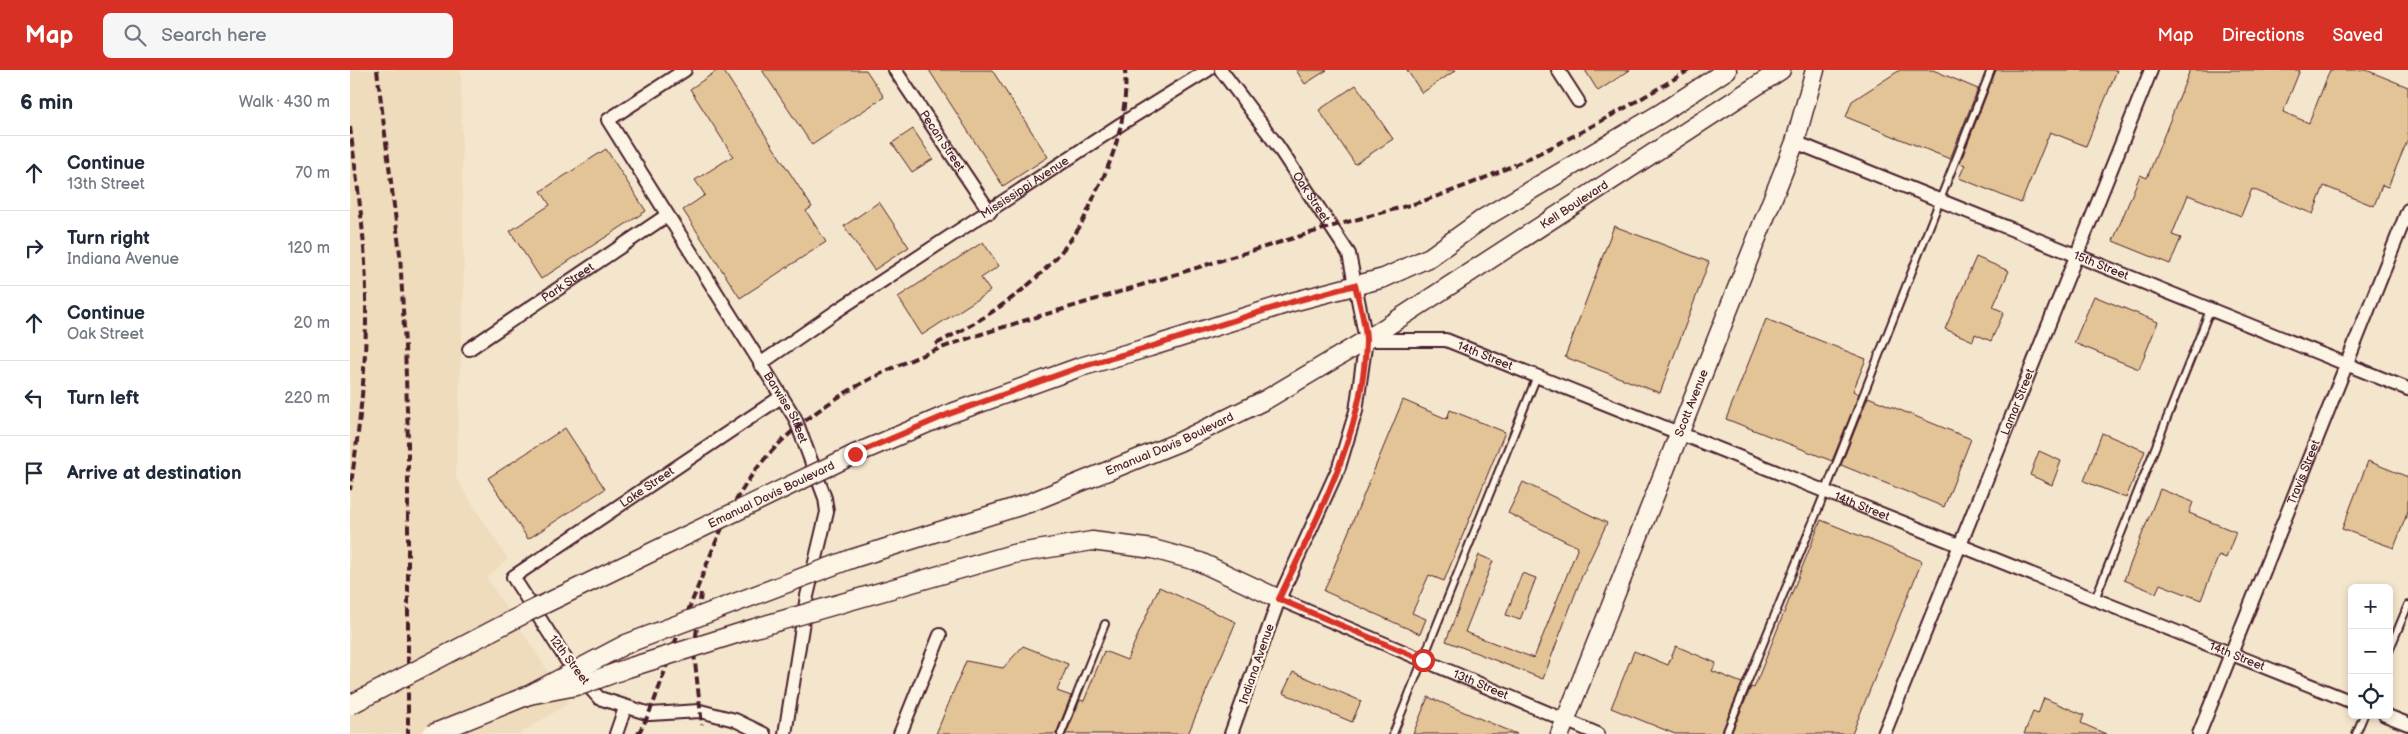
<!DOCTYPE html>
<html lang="en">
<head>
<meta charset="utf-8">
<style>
  :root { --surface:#fff; --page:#f6f6f7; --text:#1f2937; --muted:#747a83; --line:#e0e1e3; --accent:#d93025 }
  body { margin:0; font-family:"Balsamiq Sans",sans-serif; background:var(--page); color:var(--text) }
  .controls { position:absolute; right:15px; bottom:15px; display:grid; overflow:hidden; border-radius:8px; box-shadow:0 2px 8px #0003 }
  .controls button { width:45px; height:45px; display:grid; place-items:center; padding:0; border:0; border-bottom:1px solid var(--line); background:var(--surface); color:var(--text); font:25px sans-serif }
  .stop { position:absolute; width:15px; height:15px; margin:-11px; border:4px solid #d93025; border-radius:50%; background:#fff }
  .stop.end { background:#d93025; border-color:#fff; box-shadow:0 1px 5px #0008 }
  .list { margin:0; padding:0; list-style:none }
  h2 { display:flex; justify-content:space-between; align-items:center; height:65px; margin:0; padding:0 20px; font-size:21px }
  h2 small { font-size:16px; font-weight:400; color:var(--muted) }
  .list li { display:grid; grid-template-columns:32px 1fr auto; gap:15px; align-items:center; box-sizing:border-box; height:75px; padding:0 20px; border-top:1px solid var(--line) }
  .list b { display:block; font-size:19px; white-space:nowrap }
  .list p { margin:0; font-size:16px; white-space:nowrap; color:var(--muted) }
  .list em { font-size:16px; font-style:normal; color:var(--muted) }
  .icon { flex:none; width:28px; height:28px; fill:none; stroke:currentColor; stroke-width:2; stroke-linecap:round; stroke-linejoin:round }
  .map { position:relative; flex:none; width:2058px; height:664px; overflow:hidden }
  header { display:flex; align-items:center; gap:30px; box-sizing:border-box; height:70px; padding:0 25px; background:var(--accent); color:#fff }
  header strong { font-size:24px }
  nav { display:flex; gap:28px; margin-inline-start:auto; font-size:18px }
  .search { width:350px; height:45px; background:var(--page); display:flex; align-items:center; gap:12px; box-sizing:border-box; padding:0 18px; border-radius:8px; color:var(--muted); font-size:19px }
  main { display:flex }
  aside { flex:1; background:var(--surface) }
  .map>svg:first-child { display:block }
  .built { fill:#efdcbc }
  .building { fill:#e3c496; stroke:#4a1f2b }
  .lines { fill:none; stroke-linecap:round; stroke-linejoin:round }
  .lane-casing { stroke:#4a1f2b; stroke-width:10 }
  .street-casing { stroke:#4a1f2b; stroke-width:16 }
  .secondary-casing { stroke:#4a1f2b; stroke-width:21 }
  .lane { stroke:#fcf5e5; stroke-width:6 }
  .street { stroke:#fcf5e5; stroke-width:12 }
  .secondary { stroke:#fcf5e5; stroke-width:18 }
  .rail { stroke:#4a1f2b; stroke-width:4; stroke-dasharray:8 4; stroke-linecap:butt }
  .secondary-bridge-casing { stroke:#4a1f2b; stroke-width:21; stroke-linecap:butt }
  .secondary-bridge { stroke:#fcf5e5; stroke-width:18 }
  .route { stroke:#d93025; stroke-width:6 }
  .labels { text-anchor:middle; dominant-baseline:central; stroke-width:4.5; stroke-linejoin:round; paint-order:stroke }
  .street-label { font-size:12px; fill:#4a1f2b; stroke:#fcf5e5 }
</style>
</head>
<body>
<header>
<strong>Map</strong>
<div class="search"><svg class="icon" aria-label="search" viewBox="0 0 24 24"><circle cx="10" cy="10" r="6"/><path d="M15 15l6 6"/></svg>Search here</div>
<nav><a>Map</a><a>Directions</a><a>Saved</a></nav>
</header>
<main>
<aside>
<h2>6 min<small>Walk · 430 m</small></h2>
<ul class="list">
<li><svg class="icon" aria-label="ahead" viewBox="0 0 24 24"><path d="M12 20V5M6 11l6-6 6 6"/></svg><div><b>Continue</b><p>13th Street</p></div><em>70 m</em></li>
<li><svg class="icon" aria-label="right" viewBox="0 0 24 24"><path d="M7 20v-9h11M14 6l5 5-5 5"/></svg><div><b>Turn right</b><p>Indiana Avenue</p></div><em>120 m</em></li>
<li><svg class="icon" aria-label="ahead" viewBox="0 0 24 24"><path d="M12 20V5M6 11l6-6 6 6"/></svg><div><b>Continue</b><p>Oak Street</p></div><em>20 m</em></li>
<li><svg class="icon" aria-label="left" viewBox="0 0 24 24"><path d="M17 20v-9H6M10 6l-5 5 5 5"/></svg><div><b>Turn left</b></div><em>220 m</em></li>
<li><svg class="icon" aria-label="arrive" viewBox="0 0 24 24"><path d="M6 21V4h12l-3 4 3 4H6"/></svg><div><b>Arrive at destination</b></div></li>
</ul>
</aside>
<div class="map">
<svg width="2058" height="664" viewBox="0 0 2058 664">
  <rect width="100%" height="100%" fill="#f4e6cd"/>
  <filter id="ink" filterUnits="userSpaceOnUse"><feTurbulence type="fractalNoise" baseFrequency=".02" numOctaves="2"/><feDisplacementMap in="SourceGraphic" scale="10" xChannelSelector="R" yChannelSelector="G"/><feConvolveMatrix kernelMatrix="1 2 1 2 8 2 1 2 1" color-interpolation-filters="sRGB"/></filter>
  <g filter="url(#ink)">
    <polygon class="built" points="0,0 111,0 114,217 106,408 158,489 137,508 219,633 169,664 0,664"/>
    <g class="building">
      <polygon points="368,0 373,0 462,137 456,141 476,172 390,228 333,140 355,125 345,110 383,86 340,19"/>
      <polygon points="412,0 516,0 534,27 462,75"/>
      <polygon points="579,0 642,0 698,87 653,116"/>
      <polygon points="946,0 977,0 955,14"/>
      <polygon points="1057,0 1106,0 1072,23"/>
      <polygon points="1235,0 1280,0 1248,21"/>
      <polygon points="1550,0 1583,0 1628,19 1600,89 1496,47 1502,31"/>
      <polygon points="1646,0 1767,0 1736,76 1700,62 1671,133 1609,108 1615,95 1610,93"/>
      <polygon points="1840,0 1950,0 1933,42 1959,53 1980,0 2016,0 2058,17 2058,69 2038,117 2032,115 2024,136 1974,116 1963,144 1902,119 1891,146 1838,125 1822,165 1831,168 1820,194 1763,171 1790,105 1797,108"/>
      <polygon points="1006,15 1043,69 1005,94 969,40"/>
      <polygon points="563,59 583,89 562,102 542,73"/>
      <polygon points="256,79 296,141 191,209 160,161 200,135 191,121"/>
      <polygon points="529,132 559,177 524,200 494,156"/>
      <polygon points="1264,156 1359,192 1310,323 1215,287"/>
      <polygon points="633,172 649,196 631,208 640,221 572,265 548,227"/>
      <polygon points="1626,187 1659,201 1643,237 1654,242 1641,271 1625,264 1623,271 1595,259"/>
      <polygon points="1744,226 1808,252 1789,299 1724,273"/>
      <polygon points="1416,249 1516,289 1503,321 1509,324 1482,391 1376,349"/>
      <polygon points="1518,327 1621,369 1594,437 1491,395"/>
      <polygon points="1053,330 1097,349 1100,340 1155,362 1094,511 1079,505 1062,543 1076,549 1070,564 974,521"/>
      <polygon points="215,358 255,419 178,469 138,408"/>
      <polygon points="1752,363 1795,381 1776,428 1734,411"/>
      <polygon points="1689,381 1711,391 1702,415 1680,405"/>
      <polygon points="2018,391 2058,407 2058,441 2044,478 1992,459"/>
      <polygon points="1173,412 1257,453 1232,506 1193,609 1096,571 1129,485 1143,491 1115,562 1184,588 1228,477 1158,443"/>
      <polygon points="1810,419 1843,432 1839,443 1886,462 1876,488 1869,485 1851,530 1810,514 1806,523 1774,510"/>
      <polygon points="1471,450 1572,491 1502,664 1381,664 1401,617 1404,618"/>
      <polygon points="1172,503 1186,508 1170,550 1156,545"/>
      <polygon points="809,517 886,552 838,664 716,664 730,630 734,631 754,581 777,590"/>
      <polygon points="673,576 718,594 707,621 721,626 706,664 586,664 616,591 653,598"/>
      <polygon points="1326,576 1366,593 1362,601 1392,613 1371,664 1325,664 1261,638 1284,581 1318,595"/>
      <polygon points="943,602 1011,631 1002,652 933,623"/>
      <polygon points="1078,627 1167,664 1063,664"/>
      <polygon points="1694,628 1734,645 1731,653 1756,664 1674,664 1683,642 1688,644"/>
    </g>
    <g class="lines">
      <g class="lane-casing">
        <g id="lane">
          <polyline points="1745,529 1860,240"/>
          <polyline points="2039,581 2058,535"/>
          <polyline points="711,664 755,554"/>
          <polyline points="1043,664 1187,306"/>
          <polyline points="1376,664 1476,420 1641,0"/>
          <polyline points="2006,664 2014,645"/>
        </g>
      </g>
      <g class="street-casing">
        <g id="street">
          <path id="s1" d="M335,0l-77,50 187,298 30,80 2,14 -20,84 -22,138"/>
          <path id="s2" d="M545,0l95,142"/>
          <path id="s3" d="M871,0l56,75 72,109 17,86 -10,71 -17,56 -60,132 -48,135"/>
          <polyline points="1208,0 1228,31"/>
          <path id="s4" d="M1445,72l613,247"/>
          <path id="s5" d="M1016,270h80l906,362"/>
          <path id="s6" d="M119,279l197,-133"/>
          <path id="s7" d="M410,294l81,-56 280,-184 87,-54"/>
          <path id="s8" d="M929,529l319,135"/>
          <polyline points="2035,645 2058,654"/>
          <polyline points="266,664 275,638"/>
          <path id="s9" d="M414,664l-29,-14 -35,-9 -50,3 -51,-16 -28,-31 -58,-90 268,-180"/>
          <polyline points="550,664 590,565"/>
          <path id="s10" d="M1534,664l267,-664"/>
          <path id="s11" d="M1849,664l209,-524"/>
        </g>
      </g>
      <g class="secondary-casing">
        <g id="secondary">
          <polyline points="730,297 800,277 942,232 1034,208 1080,187 1134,148 1311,43 1377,0"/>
          <polyline points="663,484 742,471 803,479 850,492 929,529"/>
          <path id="s12" d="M501,489l178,-56 150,-61 88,-43 99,-59 415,-270"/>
          <path id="s13" d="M1210,664l235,-592 20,-72"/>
        </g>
      </g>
      <use href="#lane" class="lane"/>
      <use href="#street" class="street"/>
      <use href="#secondary" class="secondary"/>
      <g class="rail">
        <polyline points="27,0 50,184 55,276 58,370 58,664"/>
        <path d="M0,57c7,56 16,113 16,170 1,65 -6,129 -16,193"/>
        <path d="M586,274c58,-30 106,-61 143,-116 7,-11 12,-25 18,-38 19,-36 31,-79 28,-120"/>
        <polyline points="351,523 344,583 352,655"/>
        <path d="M288,664c15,-25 21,-46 30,-73 8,-23 18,-45 27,-67 19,-48 38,-101 74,-140 83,-89 206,-118 318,-152 80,-25 160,-50 240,-74 32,-10 64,-17 96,-27 94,-31 182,-80 266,-131"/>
      </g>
      <g class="secondary-bridge-casing">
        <g id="secondary-bridge">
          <polyline points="179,625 232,615 278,598 405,558 663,484"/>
          <path id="s14" d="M0,635l178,-93 327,-158 94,-40 131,-47"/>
          <polyline points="82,664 179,625 276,574 501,489"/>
        </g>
      </g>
      <use href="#secondary-bridge" class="secondary-bridge"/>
    </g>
  </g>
  <g class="lines" filter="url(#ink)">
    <path class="route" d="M505,384l94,-40 131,-47 70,-20 142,-45 63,-17c4,17 11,38 11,56 -2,92 -49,177 -87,258l144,61"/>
  </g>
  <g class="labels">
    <g class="street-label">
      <text stroke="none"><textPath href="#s2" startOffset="85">Pecan Street</textPath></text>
      <text stroke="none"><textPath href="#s7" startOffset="318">Mississippi Avenue</textPath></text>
      <text stroke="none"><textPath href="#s3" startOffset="156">Oak Street</textPath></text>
      <text stroke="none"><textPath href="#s12" startOffset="810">Kell Boulevard</textPath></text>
      <text stroke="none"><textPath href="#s4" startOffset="330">15th Street</textPath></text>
      <text stroke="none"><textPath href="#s6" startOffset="119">Park Street</textPath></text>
      <text stroke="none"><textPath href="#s5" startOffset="122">14th Street</textPath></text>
      <text stroke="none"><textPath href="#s10" startOffset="358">Lamar Street</textPath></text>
      <text stroke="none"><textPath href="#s13" startOffset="356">Scott Avenue</textPath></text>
      <text stroke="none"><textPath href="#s1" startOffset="430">Barwise Street</textPath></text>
      <text stroke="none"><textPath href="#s12" startOffset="339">Emanual Davis Boulevard</textPath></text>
      <text stroke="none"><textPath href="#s11" startOffset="282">Travis Street</textPath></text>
      <text stroke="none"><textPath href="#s9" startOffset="482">Lake Street</textPath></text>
      <text stroke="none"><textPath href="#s14" startOffset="471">Emanual Davis Boulevard</textPath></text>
      <text stroke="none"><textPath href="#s5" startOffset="528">14th Street</textPath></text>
      <text stroke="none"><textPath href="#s5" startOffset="932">14th Street</textPath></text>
      <text transform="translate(219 590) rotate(53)">12th Street</text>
      <text transform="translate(907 594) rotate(-71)">Indiana Avenue</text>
      <text stroke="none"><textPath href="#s8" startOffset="219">13th Street</textPath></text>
    </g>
  </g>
</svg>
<div class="controls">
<button>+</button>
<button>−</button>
<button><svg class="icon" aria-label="locate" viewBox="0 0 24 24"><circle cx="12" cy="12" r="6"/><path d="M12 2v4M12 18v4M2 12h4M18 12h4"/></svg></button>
</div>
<div class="stop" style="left:1073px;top:590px"></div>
<div class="stop end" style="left:505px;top:384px"></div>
</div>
</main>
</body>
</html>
